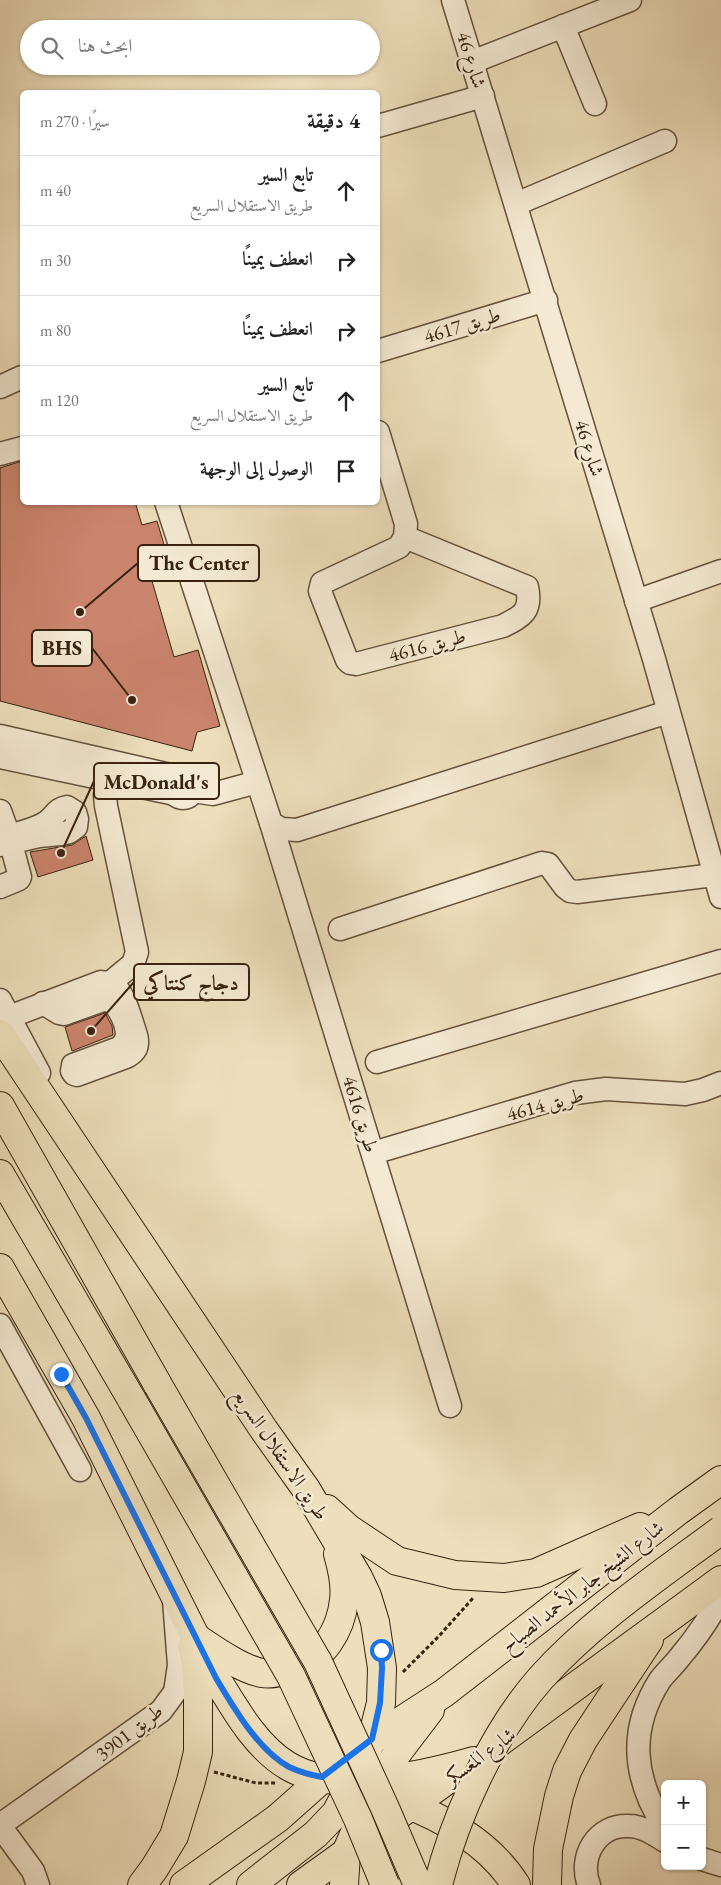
<!DOCTYPE html>
<html lang="ar">
<head>
<meta charset="utf-8">
<style>
  :root { --surface:#fff; --page:#f2f2f2; --text:#222; --muted:#767676; --line:#e0e0e0 }
  body { margin:0; font-family:"EB Garamond",Amiri,serif; background:var(--page); color:var(--text); direction:rtl }
  .controls { position:absolute; right:15px; bottom:15px; display:grid; overflow:hidden; border-radius:8px; box-shadow:0 1px 4px #0004 }
  .controls button { width:45px; height:45px; display:grid; place-items:center; padding:0; border:0; border-bottom:1px solid var(--line); background:var(--surface); color:var(--text); font:25px sans-serif }
  .stop { position:absolute; width:15px; height:15px; margin:-11px; border:4px solid #1a73e8; border-radius:50%; background:#fff }
  .stop.end { background:#1a73e8; border-color:#fff; box-shadow:0 1px 5px #0008 }
  .list { margin:0; padding:0; list-style:none }
  h2 { display:flex; justify-content:space-between; align-items:center; height:65px; margin:0; padding:0 20px; font-size:21px }
  h2 small { font-size:16px; font-weight:400; color:var(--muted) }
  .list li { display:grid; grid-template-columns:32px 1fr auto; gap:15px; align-items:center; box-sizing:border-box; height:70px; padding:0 20px; border-top:1px solid var(--line) }
  .list b { display:block; font-size:19px; white-space:nowrap }
  .list p { margin:0; font-size:16px; white-space:nowrap; color:var(--muted) }
  .list em { font-size:16px; font-style:normal; color:var(--muted) }
  .icon { flex:none; width:28px; height:28px; fill:none; stroke:currentColor; stroke-width:2; stroke-linecap:round; stroke-linejoin:round }
  .map { position:relative; flex:none; width:721px; height:1885px; overflow:hidden; direction:ltr }
  .search { position:absolute; background:var(--surface); box-shadow:0 1px 4px #0004; left:20px; top:20px; width:360px; height:55px; display:flex; align-items:center; gap:12px; box-sizing:border-box; padding:0 18px; border-radius:28px; color:var(--muted); font-size:19px }
  .panel { position:absolute; background:var(--surface); box-shadow:0 1px 4px #0004; left:20px; top:90px; width:360px; height:415px; border-radius:8px; direction:rtl }
  .map>svg:first-child { display:block }
  .building { fill:#cb846e; stroke:#382210 }
  .lines { fill:none; stroke-linecap:round; stroke-linejoin:round }
  .minor-casing { stroke:#66513b; stroke-width:25 }
  .major-casing { stroke:#382210; stroke-width:30 }
  .path { stroke:#382210; stroke-width:3; stroke-dasharray:4 2.5; stroke-linecap:butt }
  .minor { stroke:#f4ead3; stroke-width:22 }
  .major { stroke:#eedfbc; stroke-width:28 }
  .major-bridge-casing { stroke:#382210; stroke-width:30; stroke-linecap:butt }
  .major-bridge { stroke:#eedfbc; stroke-width:28 }
  .route { stroke:#1a73e8; stroke-width:6 }
  .labels { text-anchor:middle; dominant-baseline:central; stroke-width:5; stroke-linejoin:round; paint-order:stroke }
  .street-label { font-size:20px; fill:#382210; stroke:#f4ead3 }
  .leader { fill:none; stroke:#382210; stroke-width:2 }
  .callout-dot { fill:#382210; stroke:#f4ead3; stroke-width:2 }
  .callout { fill:#f4ead3; stroke:#382210; stroke-width:2 }
  .callout-label { font-size:21px; text-anchor:middle; font-weight:bold; fill:#382210 }
</style>
</head>
<body>
<div class="map">
<svg width="721" height="1885" viewBox="0 0 721 1885">
  <rect width="100%" height="100%" fill="#eedfbc"/>
  <filter id="stains"><feTurbulence type="fractalNoise" baseFrequency=".004" numOctaves="4"/><feColorMatrix values="0 0 0 0 .2 0 0 0 0 .09 0 0 0 0 .02 0 0 0 .5 -.17"/></filter>
  <radialGradient id="worn" r=".72"><stop offset=".6" stop-color="#630" stop-opacity="0"/><stop offset="1" stop-color="#630" stop-opacity=".3"/></radialGradient>
  <g class="building">
    <polygon points="22,461 22,502 135,502 142,525 157,521 171,568 150,574 174,657 198,650 220,726 197,732 192,751 0,701 0,468"/>
    <polygon points="86,836 93,860 38,877 30,852 72,845"/>
    <polygon points="105,1013 112,1026 113,1035 72,1051 65,1027"/>
  </g>
  <g class="lines">
    <g class="minor-casing">
      <g id="minor">
        <polyline points="453,0 654,659 721,897"/>
        <polyline points="563,26 595,104"/>
        <polyline points="472,62 630,0"/>
        <polyline points="378,126 483,96"/>
        <polyline points="516,204 665,141"/>
        <polyline points="378,351 546,300"/>
        <polyline points="0,387 22,377"/>
        <path d="M378,432l28,92 -1,13 -6,10 -77,36 -2,8 3,8 24,61 3,3 6,1 147,-38c20,-10 29,-15 24,-39l-122,-50"/>
        <polyline points="0,454 22,448"/>
        <polyline points="166,502 271,823 281,829 297,830 668,712"/>
        <polyline points="636,601 721,571"/>
        <polyline points="0,736 179,777"/>
        <polyline points="0,757 175,794"/>
        <circle cx="183" cy="787" r="11"/>
        <polyline points="109,780 105,795 106,806 137,952 133,964 110,983"/>
        <polyline points="193,791 213,794 257,782"/>
        <polyline points="0,811 9,836 20,877 19,879 0,887"/>
        <polyline points="271,823 450,1406"/>
        <path d="M0,845l39,-9 22,-2 8,-2 7,-5 1,-8 -2,-7 -8,-5c-11,2 -11,8 -19,14 -10,8 -27,11 -39,15"/>
        <polyline points="340,929 542,863 548,864 565,887 570,891 577,892 714,875"/>
        <polyline points="0,1000 39,1073"/>
        <path d="M9,1017l92,-35c6,1 11,1 15,5 9,9 16,36 20,48 3,11 0,17 -10,22l-49,18 -3,-1 -2,-3 1,-6 46,-17c3,-3 6,-5 7,-9 4,-11 -8,-37 -20,-40l-42,15 -5,-1 -16,-10"/>
        <polyline points="377,1062 721,961"/>
        <polyline points="373,1153 575,1093 606,1089 685,1094 703,1090 721,1083"/>
        <polyline points="0,1325 80,1470"/>
        <polyline points="0,1825 161,1711 175,1692 179,1665 174,1600"/>
        <polyline points="0,1826 33,1871 38,1885"/>
        <path d="M665,1828c-32,-49 -37,-98 -5,-148 6,-8 14,-15 20,-23 16,-19 30,-39 41,-61"/>
        <polyline points="702,1859 721,1865"/>
        <path d="M589,1885c-11,-28 8,-61 40,-59 13,0 25,8 36,15"/>
      </g>
    </g>
    <g class="major-casing">
      <g id="major">
        <polyline points="0,1034 264,1430 306,1489 358,1577 367,1596 375,1622 382,1668 381,1703 372,1739 353,1781 336,1813 316,1834 251,1885"/>
        <polyline points="0,1106 158,1385"/>
        <polyline points="0,1174 132,1400"/>
        <path d="M0,1268l86,150 130,260c19,31 40,69 72,88 49,29 134,10 186,-5"/>
        <polyline points="327,1509 349,1529 397,1561 455,1575 504,1578 536,1573 640,1527"/>
        <path d="M195,1637c18,12 46,32 67,36 10,2 21,-2 30,-4 31,-9 49,-39 52,-69 2,-15 -2,-32 -6,-46"/>
        <polyline points="364,1745 444,1693 678,1511 721,1480"/>
        <polyline points="494,1746 721,1580"/>
        <path d="M397,1800c46,18 92,42 119,85"/>
        <polyline points="142,1885 154,1869 174,1836 191,1781 198,1752 198,1695 196,1664 192,1646"/>
        <polyline points="184,1885 278,1818 332,1770"/>
        <polyline points="301,1885 461,1770"/>
        <polyline points="344,1885 346,1853 372,1793 398,1752 430,1710"/>
        <polyline points="547,1885 548,1849 559,1796 567,1771 583,1740 649,1640"/>
      </g>
    </g>
    <g class="path">
      <polyline points="403,1672 439,1636 474,1597"/>
      <polyline points="214,1772 256,1783 277,1783"/>
    </g>
    <use href="#minor" class="minor"/>
    <use href="#major" class="major"/>
    <g class="major-bridge-casing">
      <g id="major-bridge">
        <polyline points="158,1385 318,1662 385,1808 418,1885"/>
        <polyline points="132,1400 291,1676 358,1819 385,1885"/>
        <path d="M438,1885c17,-69 55,-152 102,-206 52,-58 119,-103 181,-149"/>
      </g>
    </g>
    <use href="#major-bridge" class="major-bridge"/>
  </g>
  <g class="lines">
    <path class="route" d="M61,1374l25,44 130,260c18,30 42,72 73,89 11,5 21,8 33,10l50,-38 8,-36 2,-35 -1,-18"/>
  </g>
  <g class="labels">
    <g class="street-label">
      <text transform="translate(472 60) rotate(73)">شارع 46</text>
      <text transform="translate(462 325) rotate(-17)">طريق 4617</text>
      <text transform="translate(590 448) rotate(73)">شارع 46</text>
      <text transform="translate(427 645) rotate(-15)">طريق 4616</text>
      <text transform="translate(545 1104) rotate(-15)">طريق 4614</text>
      <text transform="translate(361 1114) rotate(73)">طريق 4616</text>
      <text transform="translate(281 1454) rotate(56)">طريق الاستقلال السريع</text>
      <text transform="translate(582 1586) rotate(-38)">شارع الشيخ جابر الأحمد الصباح</text>
      <text transform="translate(129 1732) rotate(-38)">طريق 3901</text>
      <text transform="translate(480 1756) rotate(-36)">شارع المعسكر</text>
    </g>
  </g>
  <path class="leader" d="M80 612L138 563M132 700L92 648M61 853L94 781M91 1031L134 982"/>
  <g class="callout-dot">
    <circle cx="80" cy="612" r="5"/>
    <circle cx="132" cy="700" r="5"/>
    <circle cx="61" cy="853" r="5"/>
    <circle cx="91" cy="1031" r="5"/>
  </g>
  <g class="callout">
    <rect x="138" y="545" width="121" height="36" rx="5"/>
    <rect x="32" y="630" width="60" height="36" rx="5"/>
    <rect x="94" y="763" width="125" height="36" rx="5"/>
    <rect x="134" y="964" width="115" height="36" rx="5"/>
  </g>
  <g class="callout-label">
    <text x="199" y="570">The Center</text>
    <text x="62" y="655">BHS</text>
    <text x="156" y="789">McDonald's</text>
    <text x="191" y="990">دجاج كنتاكي</text>
  </g>
  <rect width="100%" height="100%" filter="url(#stains)"/>
  <rect width="100%" height="100%" fill="url(#worn)"/>
</svg>
<div class="controls">
<button>+</button>
<button>−</button>
</div>
<div class="stop" style="left:381px;top:1650px"></div>
<div class="stop end" style="left:61px;top:1374px"></div>
<div class="search"><svg class="icon" aria-label="search" viewBox="0 0 24 24"><circle cx="10" cy="10" r="6"/><path d="M15 15l6 6"/></svg>ابحث هنا</div>
<section class="panel">
<h2>4 دقيقة<small>سيرًا · 270 m</small></h2>
<ul class="list">
<li><svg class="icon" aria-label="ahead" viewBox="0 0 24 24"><path d="M12 20V5M6 11l6-6 6 6"/></svg><div><b>تابع السير</b><p>طريق الاستقلال السريع</p></div><em>40 m</em></li>
<li><svg class="icon" aria-label="right" viewBox="0 0 24 24"><path d="M7 20v-9h11M14 6l5 5-5 5"/></svg><div><b>انعطف يمينًا</b></div><em>30 m</em></li>
<li><svg class="icon" aria-label="right" viewBox="0 0 24 24"><path d="M7 20v-9h11M14 6l5 5-5 5"/></svg><div><b>انعطف يمينًا</b></div><em>80 m</em></li>
<li><svg class="icon" aria-label="ahead" viewBox="0 0 24 24"><path d="M12 20V5M6 11l6-6 6 6"/></svg><div><b>تابع السير</b><p>طريق الاستقلال السريع</p></div><em>120 m</em></li>
<li><svg class="icon" aria-label="arrive" viewBox="0 0 24 24"><path d="M6 21V4h12l-3 4 3 4H6"/></svg><div><b>الوصول إلى الوجهة</b></div></li>
</ul>
</section>
</div>
</body>
</html>
